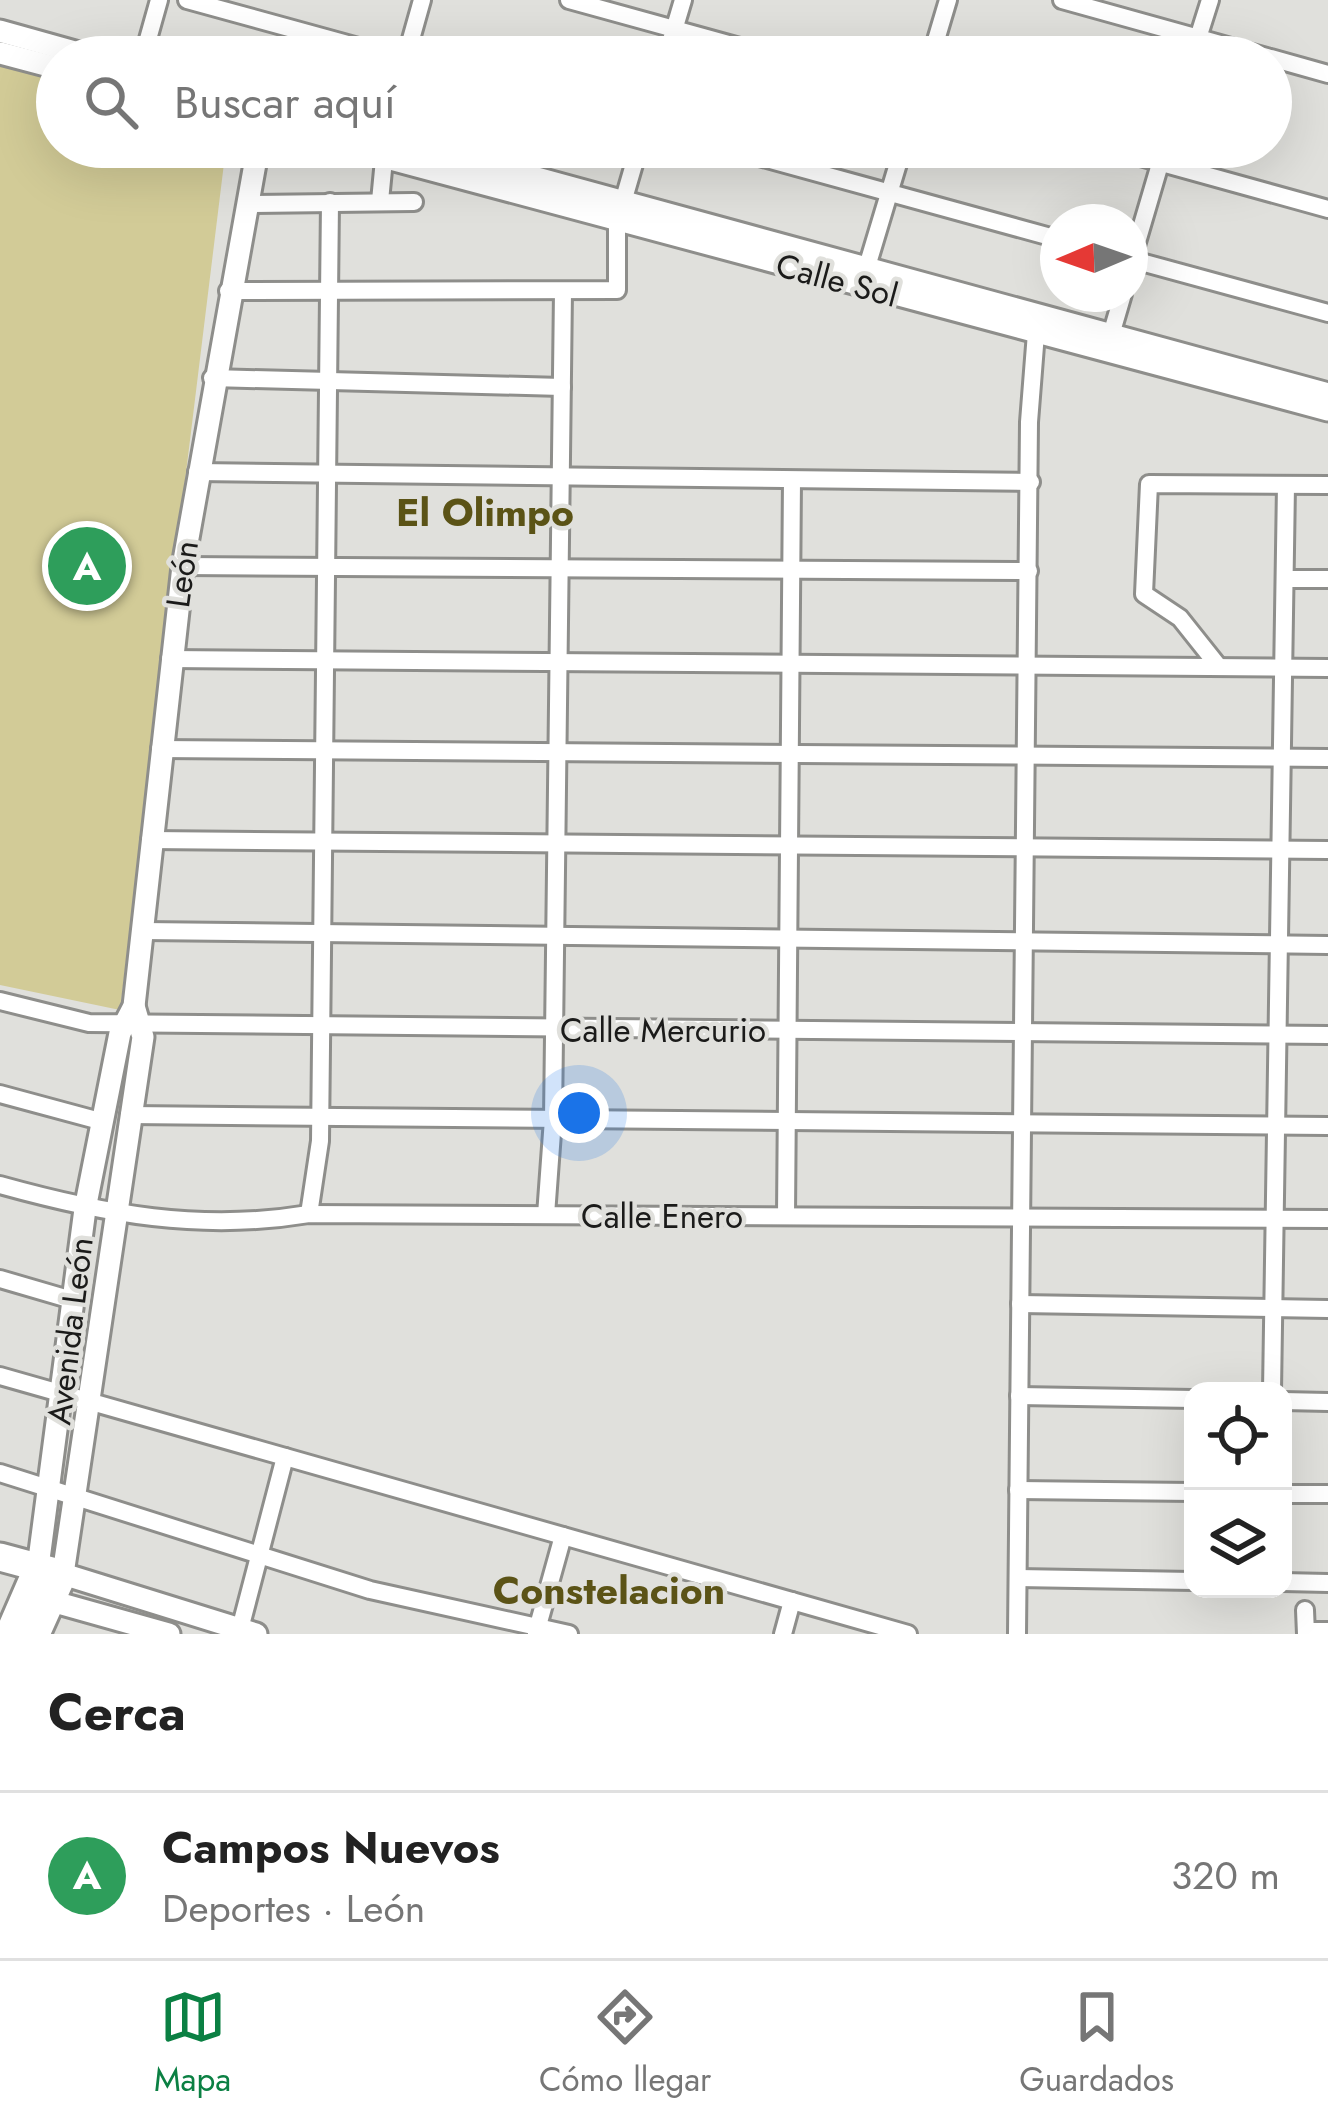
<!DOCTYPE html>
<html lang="es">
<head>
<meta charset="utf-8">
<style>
  :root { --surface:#fff; --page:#f6f6f6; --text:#222; --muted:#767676; --line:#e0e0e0; --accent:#0b8043 }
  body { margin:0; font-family:Jost,sans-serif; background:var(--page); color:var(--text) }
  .controls { position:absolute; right:36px; bottom:36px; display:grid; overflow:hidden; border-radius:24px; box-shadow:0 12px 48px #0002 }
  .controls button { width:108px; height:108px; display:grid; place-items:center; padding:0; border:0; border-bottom:3px solid var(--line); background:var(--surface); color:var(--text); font:60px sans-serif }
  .compass { position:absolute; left:1040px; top:204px; width:108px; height:108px; border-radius:50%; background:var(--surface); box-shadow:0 12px 48px #0002; rotate:268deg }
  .you { position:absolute; left:579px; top:1113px; width:42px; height:42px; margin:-30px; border:9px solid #fff; border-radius:50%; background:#1a73e8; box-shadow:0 0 0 18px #1a73e833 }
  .badge { display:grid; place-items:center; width:78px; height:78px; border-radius:50%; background:var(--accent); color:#fff; font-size:39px; font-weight:700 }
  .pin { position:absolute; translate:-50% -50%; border:6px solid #fff; box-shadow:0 3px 12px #0006 }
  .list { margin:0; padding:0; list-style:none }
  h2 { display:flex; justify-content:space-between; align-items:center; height:156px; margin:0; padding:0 48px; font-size:51px }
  h2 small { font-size:39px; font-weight:400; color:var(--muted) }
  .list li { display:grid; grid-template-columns:78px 1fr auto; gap:36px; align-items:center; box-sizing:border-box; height:168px; padding:0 48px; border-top:3px solid var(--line) }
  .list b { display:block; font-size:45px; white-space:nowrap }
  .list p { margin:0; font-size:39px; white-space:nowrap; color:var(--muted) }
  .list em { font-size:39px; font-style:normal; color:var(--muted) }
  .icon { flex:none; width:66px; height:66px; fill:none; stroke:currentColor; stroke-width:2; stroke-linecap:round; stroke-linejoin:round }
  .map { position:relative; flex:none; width:1328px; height:1634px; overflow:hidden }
  .search { position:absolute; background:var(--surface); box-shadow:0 12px 48px #0002; left:36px; right:36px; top:36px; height:132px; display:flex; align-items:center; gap:30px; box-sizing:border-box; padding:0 42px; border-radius:66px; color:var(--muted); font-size:45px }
  .sheet { height:324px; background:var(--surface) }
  nav { display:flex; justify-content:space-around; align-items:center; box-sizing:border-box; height:168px; border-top:3px solid var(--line); background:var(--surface); font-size:33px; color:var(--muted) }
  nav a { display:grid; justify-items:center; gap:6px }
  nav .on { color:var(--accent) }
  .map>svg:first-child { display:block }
  .green { fill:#d2cb97 }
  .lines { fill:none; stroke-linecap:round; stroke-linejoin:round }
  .minor-casing { stroke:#8e8e8b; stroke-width:22 }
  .tertiary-casing { stroke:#8e8e8b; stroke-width:27 }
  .primary-casing { stroke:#8e8e8b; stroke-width:33 }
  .minor { stroke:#fff; stroke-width:16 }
  .tertiary { stroke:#fff; stroke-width:21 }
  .primary { stroke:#fff; stroke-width:27 }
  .labels { text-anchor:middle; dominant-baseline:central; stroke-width:9; stroke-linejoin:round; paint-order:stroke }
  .street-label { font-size:33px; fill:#1b1b1a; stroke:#e0e0dc }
  .quarter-label { font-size:39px; font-weight:bold; fill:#5b5316; stroke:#e0e0dc }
</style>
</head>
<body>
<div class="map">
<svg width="1328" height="1634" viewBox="0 0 1328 1634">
  <rect width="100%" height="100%" fill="#e0e0dc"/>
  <polygon class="green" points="0,61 57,75 57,147 226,147 120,1010 0,985"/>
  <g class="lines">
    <g class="minor-casing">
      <g id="minor">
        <polyline points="187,0 395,57"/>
        <polyline points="569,0 776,57"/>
        <polyline points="1062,0 1267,57"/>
        <polyline points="143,57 159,0"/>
        <polyline points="406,57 422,0"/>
        <polyline points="666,57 683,0"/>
        <polyline points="931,57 948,0"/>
        <polyline points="1192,57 1210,0"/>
        <polyline points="1271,58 1328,74"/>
        <polyline points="723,147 1058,239"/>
        <polyline points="1104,147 1328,209"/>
        <polyline points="380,201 385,149"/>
        <polyline points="623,202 639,147"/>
        <polyline points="247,204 414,202"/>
        <polyline points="1130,259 1328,313"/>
        <polyline points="1130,266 1165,147"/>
        <polyline points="863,280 903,147"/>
        <polyline points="228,291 617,290 617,220"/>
        <polyline points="1111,335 1123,294"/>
        <polyline points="212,378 562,387"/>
        <polyline points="197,472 1031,482"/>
        <polyline points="183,566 1029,571"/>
        <polyline points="1286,579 1328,579"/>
        <polyline points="170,659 1328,668"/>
        <polyline points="1219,667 1180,618 1144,594 1149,484 1328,485"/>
        <polyline points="160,749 1328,758"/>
        <polyline points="150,840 1328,850"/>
        <polyline points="143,931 1328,945"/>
        <polyline points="0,1001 89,1023 1328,1035"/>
        <polyline points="0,1094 100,1121"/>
        <polyline points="129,1115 1328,1126"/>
        <path d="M0,1185c104,29 201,47 309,29l1019,5"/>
        <polyline points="309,1214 320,1141 330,202"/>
        <polyline points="546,1215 553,1119 563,291"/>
        <polyline points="786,1216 792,480"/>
        <polyline points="0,1279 72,1300"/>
        <polyline points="1020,1304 1328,1309"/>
        <polyline points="0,1376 908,1634"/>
        <polyline points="1272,1391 1286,485"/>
        <polyline points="1019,1396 1193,1399"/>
        <polyline points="1283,1401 1328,1402"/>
        <polyline points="0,1473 370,1590 569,1634"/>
        <polyline points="1018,1490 1193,1492"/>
        <polyline points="1283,1494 1328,1494"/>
        <polyline points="1018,1578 1193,1581"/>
        <polyline points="1283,1582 1328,1583"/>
        <polyline points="1305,1610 1306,1634"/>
        <polyline points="240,1629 285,1457"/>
        <polyline points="1306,1631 1328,1631"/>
        <polyline points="536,1633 563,1536"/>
        <polyline points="783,1634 792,1601"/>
        <polyline points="1017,1634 1029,422 1036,333"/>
      </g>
    </g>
    <g class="tertiary-casing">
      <g id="tertiary">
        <polyline points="0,31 93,57"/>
        <polyline points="0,53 57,68"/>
        <polyline points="346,147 1328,410"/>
        <polyline points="423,147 1328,394"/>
        <polyline points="134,1006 143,1037 63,1574 256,1634"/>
        <polyline points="38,1567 85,1209 120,1033 134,1006 183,566 258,147"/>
        <polyline points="51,1601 169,1634"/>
      </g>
    </g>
    <g class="primary-casing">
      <g id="primary">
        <polyline points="0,1557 63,1574 36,1634"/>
        <polyline points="9,1634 38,1567"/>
      </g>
    </g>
    <use href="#minor" class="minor"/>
    <use href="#tertiary" class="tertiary"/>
    <use href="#primary" class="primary"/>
  </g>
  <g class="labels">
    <g class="street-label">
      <text transform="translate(837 280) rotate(15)">Calle Sol</text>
      <text transform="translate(182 574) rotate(-82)">León</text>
      <text x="663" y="1030">Calle Mercurio</text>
      <text x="662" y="1216">Calle Enero</text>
      <text transform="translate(70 1331) rotate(-83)">Avenida León</text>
    </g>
    <g class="quarter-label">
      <text x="485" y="512">El Olimpo</text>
      <text x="609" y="1590">Constelacion</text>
    </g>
  </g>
</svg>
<div class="controls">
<button><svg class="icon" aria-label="locate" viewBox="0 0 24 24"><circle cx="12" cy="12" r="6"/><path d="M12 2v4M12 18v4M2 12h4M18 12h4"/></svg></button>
<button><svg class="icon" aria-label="layers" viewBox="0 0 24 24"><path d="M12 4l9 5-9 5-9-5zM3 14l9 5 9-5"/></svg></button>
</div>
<svg class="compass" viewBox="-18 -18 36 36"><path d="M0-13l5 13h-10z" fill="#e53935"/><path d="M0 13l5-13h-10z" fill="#767676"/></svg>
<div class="you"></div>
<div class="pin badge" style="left:87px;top:566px;background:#2e9e5b">A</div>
<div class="search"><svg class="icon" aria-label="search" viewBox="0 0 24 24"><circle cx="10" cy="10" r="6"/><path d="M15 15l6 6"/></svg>Buscar aquí</div>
</div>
<section class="sheet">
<h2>Cerca<small></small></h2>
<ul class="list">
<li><span class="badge" style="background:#2e9e5b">A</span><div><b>Campos Nuevos</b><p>Deportes · León</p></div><em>320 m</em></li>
</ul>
</section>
<nav>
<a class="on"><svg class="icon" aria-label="map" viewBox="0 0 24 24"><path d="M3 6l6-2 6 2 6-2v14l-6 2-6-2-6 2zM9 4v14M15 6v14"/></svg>Mapa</a>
<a><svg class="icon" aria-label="directions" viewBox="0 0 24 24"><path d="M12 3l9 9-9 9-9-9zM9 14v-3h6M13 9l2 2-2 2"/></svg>Cómo llegar</a>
<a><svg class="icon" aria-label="saved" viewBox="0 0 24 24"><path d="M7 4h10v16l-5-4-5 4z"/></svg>Guardados</a>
</nav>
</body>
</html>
